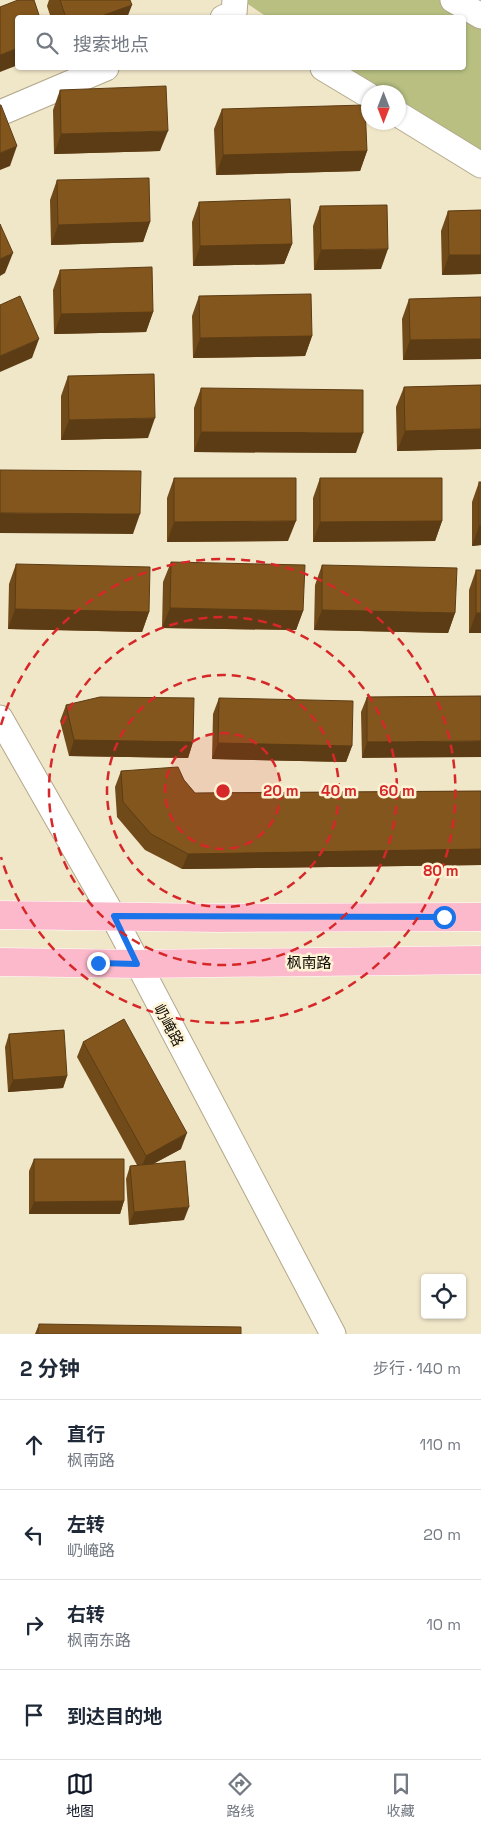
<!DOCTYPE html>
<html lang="zh">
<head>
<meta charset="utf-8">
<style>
  :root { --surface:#fff; --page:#f2f2f3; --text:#1f2937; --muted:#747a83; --line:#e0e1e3; --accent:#111827 }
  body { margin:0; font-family:"Space Grotesk","Noto Sans SC",sans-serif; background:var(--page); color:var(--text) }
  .controls { position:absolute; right:15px; bottom:15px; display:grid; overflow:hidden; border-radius:5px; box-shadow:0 1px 4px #0004 }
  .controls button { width:45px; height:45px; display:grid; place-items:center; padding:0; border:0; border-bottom:1px solid var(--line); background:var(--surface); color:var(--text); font:25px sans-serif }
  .compass { position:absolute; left:361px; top:85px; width:45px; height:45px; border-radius:50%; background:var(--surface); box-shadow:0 1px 4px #0004; rotate:180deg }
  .stop { position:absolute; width:15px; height:15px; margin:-11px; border:4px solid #1a73e8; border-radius:50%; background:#fff }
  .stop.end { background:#1a73e8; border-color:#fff; box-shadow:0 1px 5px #0008 }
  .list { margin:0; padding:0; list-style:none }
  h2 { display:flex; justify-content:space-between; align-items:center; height:65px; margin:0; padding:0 20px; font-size:21px }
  h2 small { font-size:16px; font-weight:400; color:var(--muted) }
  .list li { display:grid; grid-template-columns:32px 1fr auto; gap:15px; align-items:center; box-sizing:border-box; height:90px; padding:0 20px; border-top:1px solid var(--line) }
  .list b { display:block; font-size:19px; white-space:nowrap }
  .list p { margin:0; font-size:16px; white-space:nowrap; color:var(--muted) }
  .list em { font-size:16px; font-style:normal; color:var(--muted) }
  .icon { flex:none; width:28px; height:28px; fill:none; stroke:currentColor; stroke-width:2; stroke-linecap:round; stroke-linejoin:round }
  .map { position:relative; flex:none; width:481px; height:1334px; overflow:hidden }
  .search { position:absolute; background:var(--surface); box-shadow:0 1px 4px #0004; left:15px; right:15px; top:15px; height:55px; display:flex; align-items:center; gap:12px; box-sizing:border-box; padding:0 18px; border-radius:5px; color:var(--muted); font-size:19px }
  .sheet { height:425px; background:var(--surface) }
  nav { display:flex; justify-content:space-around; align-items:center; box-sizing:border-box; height:70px; border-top:1px solid var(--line); background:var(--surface); font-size:14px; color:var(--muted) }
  nav a { display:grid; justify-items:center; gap:2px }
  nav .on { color:var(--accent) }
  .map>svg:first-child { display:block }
  .green { fill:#b8bf81 }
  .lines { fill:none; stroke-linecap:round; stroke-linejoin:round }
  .minor-casing { stroke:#b2a88b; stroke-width:27 }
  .major-casing { stroke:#fff; stroke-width:29 }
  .minor { stroke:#fff; stroke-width:25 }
  .major { stroke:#fdb9cc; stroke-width:28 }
  .wall { fill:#714a19 }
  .shaded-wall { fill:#5c3c14 }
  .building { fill:#83561d; stroke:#5c3c14 }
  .route { stroke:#1a73e8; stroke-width:6 }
  .ring { fill:none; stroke:#d62828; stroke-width:2.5; stroke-dasharray:9 6 }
  .labels { text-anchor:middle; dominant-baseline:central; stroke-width:5; stroke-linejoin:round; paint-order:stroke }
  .street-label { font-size:15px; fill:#0f0c03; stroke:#fef3d5 }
  .centre { fill:#d62828; stroke:#fef3d5; stroke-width:2.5 }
  .ring-label { font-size:15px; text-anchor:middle; font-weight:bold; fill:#d62828; stroke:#fef3d5; stroke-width:5; stroke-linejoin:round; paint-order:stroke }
</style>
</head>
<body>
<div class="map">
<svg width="481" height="1334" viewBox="0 0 481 1334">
  <rect width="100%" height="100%" fill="#f0e6c8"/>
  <polygon class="green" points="242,0 442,0 481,25 481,154 399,101 398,92 385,92 346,68 464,68 464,18 267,17"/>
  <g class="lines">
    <g class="minor-casing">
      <g id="minor">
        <polyline points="453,0 481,16"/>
        <polyline points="223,18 234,13 235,0"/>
        <polyline points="323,68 368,95"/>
        <polyline points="0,113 106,68"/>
        <polyline points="398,114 481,165"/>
        <polyline points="0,718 113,916 333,1334"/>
      </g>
    </g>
    <g class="major-casing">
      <g id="major">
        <polyline points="0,915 219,918 481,917"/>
        <polyline points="0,962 137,964 481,960"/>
      </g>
    </g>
    <use href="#minor" class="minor"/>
    <use href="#major" class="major"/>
  </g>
  <g class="wall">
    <polygon points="49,0 130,0 127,18 51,18 47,6"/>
    <polygon points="60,90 160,151 54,154 53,110"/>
    <polygon points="222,109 367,151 360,171 216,175 214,129"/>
    <polygon points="57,180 150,222 143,242 51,245 50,200"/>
    <polygon points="199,202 292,244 284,264 193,266 192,222"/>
    <polygon points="320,206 381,269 314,270 313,226"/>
    <polygon points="481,210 481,274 442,275 441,231 448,211"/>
    <polygon points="60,270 153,312 146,332 54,334 53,290"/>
    <polygon points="199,296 312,336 305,356 193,358 192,316"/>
    <polygon points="481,297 481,359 403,360 402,319 409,299"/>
    <polygon points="68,376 148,438 61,440 61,396"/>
    <polygon points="481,385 481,449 397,451 396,407 404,387"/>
    <polygon points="201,388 356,453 194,452 194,408"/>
    <polygon points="174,478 288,541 167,542 167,498"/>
    <polygon points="320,478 442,521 435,541 313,542 313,498"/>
    <polygon points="479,482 481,545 472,546 472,502"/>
    <polygon points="171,562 303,611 296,630 162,628 163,582"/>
    <polygon points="16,564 149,612 142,632 8,629 9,584"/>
    <polygon points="322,565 455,613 448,633 314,630 315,585"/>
    <polygon points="476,570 481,633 469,633 469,590"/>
    <polygon points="481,696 362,758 361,712 367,697"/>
    <polygon points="219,698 352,746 346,762 212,759 213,714"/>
    <polygon points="66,705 193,742 188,758 69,756 60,721"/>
    <polygon points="121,771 184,780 195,793 481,791 481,865 182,869 145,850 117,817 115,787"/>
    <polygon points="9,1034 67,1076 63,1088 8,1092 5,1047"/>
    <polygon points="83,1042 181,1149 153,1164 184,1220 129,1225 126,1179 130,1166 137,1165 77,1057"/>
    <polygon points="34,1159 124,1201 120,1214 29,1214 29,1171"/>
    <polygon points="39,1324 38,1334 35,1334"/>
  </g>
  <g class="shaded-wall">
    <polygon points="132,5 127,18 96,18"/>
    <polygon points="18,48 18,65 0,72 0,55"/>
    <polygon points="168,131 160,151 54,154 61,134"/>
    <polygon points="17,146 10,166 0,170 0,153"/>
    <polygon points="367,151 360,171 216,175 223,155"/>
    <polygon points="150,222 143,242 51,245 58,225"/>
    <polygon points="292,244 284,264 193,266 200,246"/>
    <polygon points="388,249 381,269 314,270 321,250"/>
    <polygon points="13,253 5,273 0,276 0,259"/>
    <polygon points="449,255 481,255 481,274 442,275"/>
    <polygon points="153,312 146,332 54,334 61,314"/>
    <polygon points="312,336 305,356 193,358 200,338"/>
    <polygon points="39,339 32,358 0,372 0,356"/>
    <polygon points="481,339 481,359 403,360 410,340"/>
    <polygon points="155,418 148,438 61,440 69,420"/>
    <polygon points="481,429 481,449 397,451 405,431"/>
    <polygon points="201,432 363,433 356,453 194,452"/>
    <polygon points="0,513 140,514 133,534 0,533"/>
    <polygon points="296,521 288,541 167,542 174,522"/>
    <polygon points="442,521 435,541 313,542 320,522"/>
    <polygon points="479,526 481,526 481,545 472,546"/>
    <polygon points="170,608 303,611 296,630 162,628"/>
    <polygon points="15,609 149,612 142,632 8,629"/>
    <polygon points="322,610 455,613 448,633 314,630"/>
    <polygon points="476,613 481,613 481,633 469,633"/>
    <polygon points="74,740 193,742 188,758 69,756"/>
    <polygon points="481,741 481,757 362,758 367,742"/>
    <polygon points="218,743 352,746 346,762 212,759"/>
    <polygon points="481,849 481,865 182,869 188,854"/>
    <polygon points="67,1076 63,1088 8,1092 13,1080"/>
    <polygon points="187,1133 181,1149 140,1171 146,1156"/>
    <polygon points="124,1201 120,1214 29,1214 34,1202"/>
    <polygon points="189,1207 184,1220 129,1225 134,1212"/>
  </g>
  <g class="building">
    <polygon points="18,0 34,0 40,18 18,18 18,48 0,55 0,7"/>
    <polygon points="60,0 130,0 132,5 96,18 66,18"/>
    <polygon points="166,86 168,131 61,134 60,90"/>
    <polygon points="0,105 1,105 17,146 0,153"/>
    <polygon points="365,105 367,151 223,155 222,109"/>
    <polygon points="149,178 150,222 58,225 57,180"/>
    <polygon points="290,199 292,244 200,246 199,202"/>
    <polygon points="387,205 388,249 321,250 320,206"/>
    <polygon points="481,210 481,255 449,255 448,211"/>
    <polygon points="0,224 13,253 0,259"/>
    <polygon points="152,267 153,312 61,314 60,270"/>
    <polygon points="311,294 312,336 200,338 199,296"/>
    <polygon points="20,296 39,339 0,356 0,305"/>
    <polygon points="481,297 481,339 410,340 409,299"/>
    <polygon points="154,374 155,418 69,420 68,376"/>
    <polygon points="481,385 481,429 405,431 404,387"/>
    <polygon points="201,388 363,390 363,433 201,432"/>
    <polygon points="0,470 141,471 140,514 0,513"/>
    <polygon points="174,478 296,478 296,521 174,522"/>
    <polygon points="320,478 442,478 442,521 320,522"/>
    <rect x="479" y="482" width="2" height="44"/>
    <polygon points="171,562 305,565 303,611 170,608"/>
    <polygon points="16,564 150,567 149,612 15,609"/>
    <polygon points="322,565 457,568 455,613 322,610"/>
    <rect x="476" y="570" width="5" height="43"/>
    <polygon points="481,696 481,741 367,742 367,697"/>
    <polygon points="100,697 194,698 193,742 74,740 66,705"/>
    <polygon points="219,698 353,701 352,746 218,743"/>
    <polygon points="178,767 184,780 195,793 481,791 481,849 188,854 151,834 123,802 121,771"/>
    <polygon points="124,1019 187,1133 146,1156 83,1042"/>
    <polygon points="64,1030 67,1076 13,1080 9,1034"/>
    <polygon points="34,1159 124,1159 124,1201 34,1202"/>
    <polygon points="185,1161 189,1207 134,1212 130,1166"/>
    <polygon points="39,1324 241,1327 241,1334 38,1334"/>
  </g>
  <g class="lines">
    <polyline class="route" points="98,963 137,964 114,916 444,917"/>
  </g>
  <circle cx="223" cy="791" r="58" fill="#d62828" fill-opacity=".12"/>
  <g class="ring">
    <circle cx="223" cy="791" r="58"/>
    <circle cx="223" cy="791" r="116"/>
    <circle cx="223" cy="791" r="174"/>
    <path d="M1 725A232 232 0 1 1 1 857"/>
  </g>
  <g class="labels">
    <g class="street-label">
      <text x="309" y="962">枫南路</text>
      <text transform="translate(169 1025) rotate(62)">屷崦路</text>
    </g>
  </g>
  <circle cx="223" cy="791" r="8" class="centre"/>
  <g class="ring-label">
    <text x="281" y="796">20 m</text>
    <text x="339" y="796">40 m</text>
    <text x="397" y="796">60 m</text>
    <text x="441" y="876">80 m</text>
  </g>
</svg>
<div class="controls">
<button><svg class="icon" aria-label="locate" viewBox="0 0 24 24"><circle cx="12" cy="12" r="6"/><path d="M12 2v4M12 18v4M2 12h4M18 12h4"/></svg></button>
</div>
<svg class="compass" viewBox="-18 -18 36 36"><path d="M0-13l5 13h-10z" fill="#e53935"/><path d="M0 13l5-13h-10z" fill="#747a83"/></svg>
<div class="stop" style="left:444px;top:917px"></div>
<div class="stop end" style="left:98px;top:963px"></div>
<div class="search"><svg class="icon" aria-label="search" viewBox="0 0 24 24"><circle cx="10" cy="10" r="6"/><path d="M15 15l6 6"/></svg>搜索地点</div>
</div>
<section class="sheet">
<h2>2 分钟<small>步行 · 140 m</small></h2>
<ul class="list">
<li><svg class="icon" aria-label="ahead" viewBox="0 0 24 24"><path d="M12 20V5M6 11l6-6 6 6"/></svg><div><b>直行</b><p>枫南路</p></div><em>110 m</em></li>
<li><svg class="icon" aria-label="left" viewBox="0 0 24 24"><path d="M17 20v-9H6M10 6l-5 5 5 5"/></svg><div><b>左转</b><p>屷崦路</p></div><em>20 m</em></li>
<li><svg class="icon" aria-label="right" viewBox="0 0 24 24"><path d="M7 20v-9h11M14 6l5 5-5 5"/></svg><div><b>右转</b><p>枫南东路</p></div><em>10 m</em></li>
<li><svg class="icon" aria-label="arrive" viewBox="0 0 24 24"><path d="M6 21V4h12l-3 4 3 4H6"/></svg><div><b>到达目的地</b></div></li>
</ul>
</section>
<nav>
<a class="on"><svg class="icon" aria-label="map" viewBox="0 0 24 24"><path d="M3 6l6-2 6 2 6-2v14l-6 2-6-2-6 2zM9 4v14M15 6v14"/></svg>地图</a>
<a><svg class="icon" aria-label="directions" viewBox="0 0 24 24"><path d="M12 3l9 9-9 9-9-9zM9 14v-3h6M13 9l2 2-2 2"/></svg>路线</a>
<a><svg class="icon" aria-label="saved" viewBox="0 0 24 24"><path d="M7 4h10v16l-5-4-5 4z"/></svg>收藏</a>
</nav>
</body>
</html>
